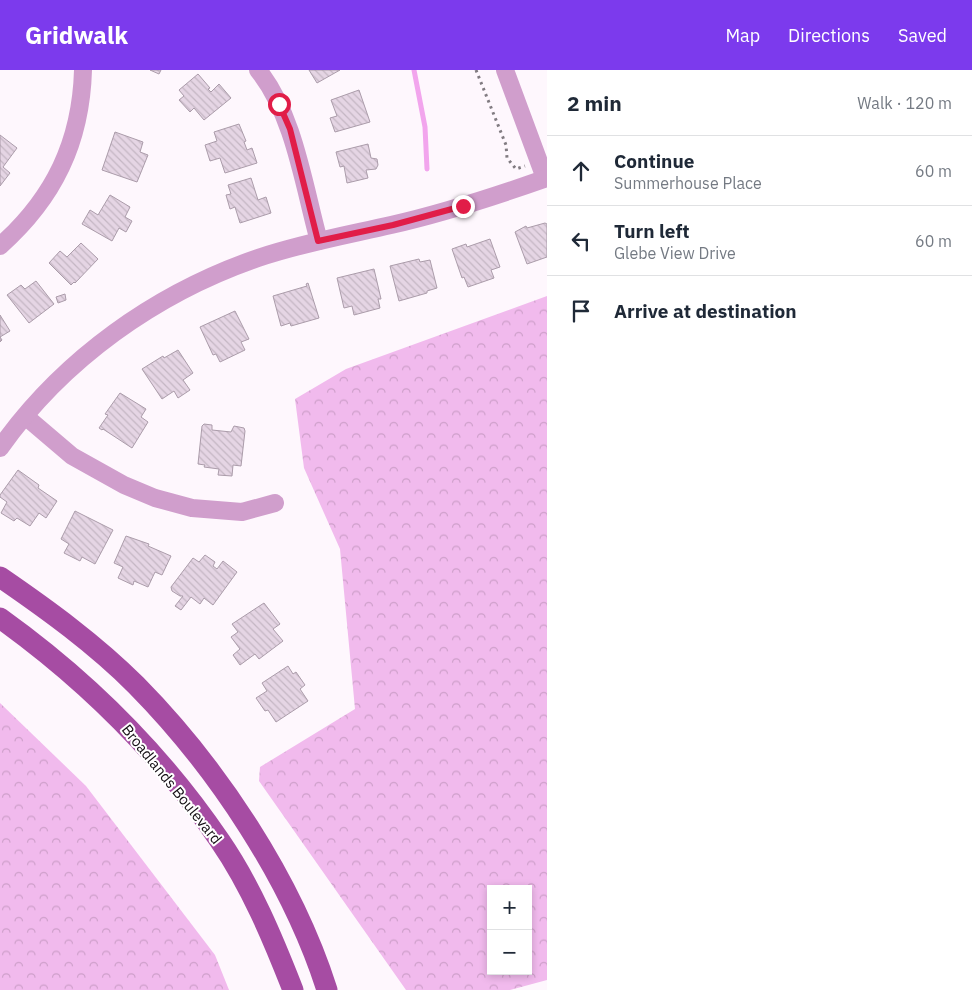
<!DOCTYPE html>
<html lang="en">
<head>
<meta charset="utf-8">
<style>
  :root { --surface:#fff; --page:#f6f6f7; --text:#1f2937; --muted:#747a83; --line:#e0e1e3; --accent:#7c3aed }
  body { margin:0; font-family:"IBM Plex Sans",sans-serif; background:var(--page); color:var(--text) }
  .controls { position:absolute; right:15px; bottom:15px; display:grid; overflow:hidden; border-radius:0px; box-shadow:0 2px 8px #0003 }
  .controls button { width:45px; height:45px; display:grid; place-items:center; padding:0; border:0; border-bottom:1px solid var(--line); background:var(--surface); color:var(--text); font:25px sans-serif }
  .stop { position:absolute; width:15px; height:15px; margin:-11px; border:4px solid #e11d48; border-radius:50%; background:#fff }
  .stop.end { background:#e11d48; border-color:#fff; box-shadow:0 1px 5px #0008 }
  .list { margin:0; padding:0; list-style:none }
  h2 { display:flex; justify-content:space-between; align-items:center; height:65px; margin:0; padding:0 20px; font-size:21px }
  h2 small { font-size:16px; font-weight:400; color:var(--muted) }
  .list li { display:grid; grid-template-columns:32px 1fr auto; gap:15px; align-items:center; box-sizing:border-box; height:70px; padding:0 20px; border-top:1px solid var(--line) }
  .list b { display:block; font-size:19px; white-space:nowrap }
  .list p { margin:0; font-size:16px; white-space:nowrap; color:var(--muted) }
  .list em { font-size:16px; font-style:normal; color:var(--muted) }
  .icon { flex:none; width:28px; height:28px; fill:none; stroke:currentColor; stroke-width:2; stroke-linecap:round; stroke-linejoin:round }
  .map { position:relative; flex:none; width:547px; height:920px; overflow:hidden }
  header { display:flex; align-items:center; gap:30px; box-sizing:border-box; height:70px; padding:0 25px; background:var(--accent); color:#fff }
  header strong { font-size:24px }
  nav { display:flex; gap:28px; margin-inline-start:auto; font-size:18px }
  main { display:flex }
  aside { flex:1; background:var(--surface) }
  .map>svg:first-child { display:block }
  .forest { fill:url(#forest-crowns); fill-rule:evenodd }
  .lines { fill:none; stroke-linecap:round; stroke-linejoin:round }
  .stream { stroke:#f2a5ed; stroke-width:5 }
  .building { fill:url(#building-back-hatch); stroke:#ab9caa }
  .path { stroke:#817b81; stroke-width:3; stroke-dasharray:2.5 4; stroke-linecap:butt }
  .minor { stroke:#d09ecc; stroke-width:18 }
  .major { stroke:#a64ca3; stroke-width:21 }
  .route { stroke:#e11d48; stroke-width:6 }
  .labels { text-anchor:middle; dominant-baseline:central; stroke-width:4; stroke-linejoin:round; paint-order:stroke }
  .street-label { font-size:15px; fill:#151015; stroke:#fff }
</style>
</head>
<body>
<header>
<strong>Gridwalk</strong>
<nav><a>Map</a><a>Directions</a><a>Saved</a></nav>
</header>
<main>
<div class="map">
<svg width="547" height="920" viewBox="0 0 547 920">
  <defs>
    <pattern id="forest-crowns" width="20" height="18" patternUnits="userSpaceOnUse" patternTransform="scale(1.25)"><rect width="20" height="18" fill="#f1baed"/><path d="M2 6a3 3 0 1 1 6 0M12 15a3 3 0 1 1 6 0" fill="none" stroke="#ce9fca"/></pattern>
    <pattern id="building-back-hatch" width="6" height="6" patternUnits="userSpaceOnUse" patternTransform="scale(1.25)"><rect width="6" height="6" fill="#e5d5e4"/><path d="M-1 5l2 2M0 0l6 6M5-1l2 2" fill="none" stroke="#c4b6c3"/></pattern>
  </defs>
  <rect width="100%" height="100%" fill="#fef7fd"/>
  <g class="forest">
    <path d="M547,226v684l-37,10h-104l-147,-209 1,-14 95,-58 -15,-160 -36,-81 -9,-69 51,-30zM491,819h37v82h-37z"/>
    <polygon points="0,633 86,716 215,885 229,920 0,920"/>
  </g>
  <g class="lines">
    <polyline class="stream" points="414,0 425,57 427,99"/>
  </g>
  <g class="building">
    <polygon points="150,0 161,0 159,4"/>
    <polygon points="309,0 340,0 317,13"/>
    <polygon points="198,4 210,18 208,19 211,22 219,14 231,28 204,50 194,38 190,42 179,30 184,26 179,20"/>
    <polygon points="359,20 370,52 335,62 330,48 337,46 331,30"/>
    <polygon points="239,54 246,71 244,72 247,80 252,78 257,93 225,103 220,88 210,91 205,75 217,71 214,62"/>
    <polygon points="115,62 143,72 140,82 148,85 137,112 102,100"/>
    <polygon points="0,65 17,78 3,97 10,103 0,116"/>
    <polygon points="368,74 371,88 377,89 378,95 376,99 366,100 368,108 347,113 344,96 340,97 336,82"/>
    <polygon points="251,108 258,130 266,127 271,143 240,153 235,137 230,139 226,125 231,124 228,115"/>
    <polygon points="110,125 130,137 125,147 132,151 126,162 119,158 112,171 82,154 90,140 98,145"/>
    <polygon points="545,153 547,154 547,187 527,194 515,162 526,156 527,158"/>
    <polygon points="490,169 500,197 491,200 494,208 468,217 464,207 462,208 452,179 466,174 467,177"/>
    <polygon points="81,173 98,189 75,213 74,212 71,215 49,193 60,181 67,187"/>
    <polygon points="419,189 420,192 430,190 437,218 427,221 427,223 399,231 390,196"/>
    <polygon points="374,199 381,229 378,229 380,238 354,245 352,236 344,238 337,208"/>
    <polygon points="36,211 54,234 29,253 7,225 21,215 25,219"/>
    <polygon points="308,213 319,248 291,256 290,253 281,256 273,226 307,216 306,214"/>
    <polygon points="65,224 66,230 58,233 56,227"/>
    <polygon points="235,241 249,269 241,272 245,280 220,292 216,284 213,285 200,257"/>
    <polygon points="0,245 10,261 0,267 2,270 0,272"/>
    <polygon points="178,280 193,303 183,310 190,320 178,328 174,321 162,329 142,299 163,286 164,288"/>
    <polygon points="120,323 146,339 141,347 148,352 132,378 103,359 102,360 99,358 108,345 105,344"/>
    <polygon points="204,354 212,355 212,360 231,362 234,356 244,358 245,361 241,396 233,395 232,406 218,405 219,399 204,397 205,395 198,394 202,356"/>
    <polygon points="18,400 39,415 38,418 57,431 46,448 39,443 30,456 17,448 14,451 1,443 7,432 0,427 0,425"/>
    <polygon points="75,441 113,460 95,494 82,487 80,491 64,483 69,474 61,469"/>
    <polygon points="126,466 149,474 148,476 171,486 162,505 155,502 148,517 134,511 133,515 118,508 123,497 114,493"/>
    <polygon points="205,485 215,492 213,496 217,499 223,491 237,502 213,535 204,528 200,534 191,527 181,540 175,536 183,526 180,526 172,521 171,517 193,488 199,492"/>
    <polygon points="264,533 280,554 273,559 283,571 259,589 255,584 240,595 233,585 240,579 231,567 238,562 232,554"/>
    <polygon points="288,596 293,604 296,602 305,615 300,619 308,631 276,652 268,640 265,641 256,628 267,621 262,613"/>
  </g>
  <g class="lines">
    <polyline class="path" points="476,0 506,75 507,88 516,99 525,96"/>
    <g class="minor">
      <path d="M258,0c36,44 46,117 61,171"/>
      <polyline points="505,0 545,108"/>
      <path d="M0,176c54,-48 81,-104 83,-176"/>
      <polyline points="25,346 72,386 124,415 155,428 192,438 242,442 275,433"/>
      <path d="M0,378c63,-89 156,-155 258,-190 44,-15 89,-23 133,-33 53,-12 105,-29 156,-47"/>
    </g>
    <g class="major">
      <path d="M0,507c48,33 95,67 136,108 81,82 156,195 191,305"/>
      <path d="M0,548c85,61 161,136 220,223 31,45 53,98 73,149"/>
    </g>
  </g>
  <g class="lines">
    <polyline class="route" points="279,34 290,59 318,171 393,155 463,136"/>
  </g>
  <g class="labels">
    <g class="street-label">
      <text transform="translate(172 714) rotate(51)">Broadlands Boulevard</text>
    </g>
  </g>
</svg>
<div class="controls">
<button>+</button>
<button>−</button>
</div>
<div class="stop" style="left:279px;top:34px"></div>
<div class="stop end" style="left:463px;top:136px"></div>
</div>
<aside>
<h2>2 min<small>Walk · 120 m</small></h2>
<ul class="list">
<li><svg class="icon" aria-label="ahead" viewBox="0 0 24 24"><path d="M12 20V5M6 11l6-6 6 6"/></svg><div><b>Continue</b><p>Summerhouse Place</p></div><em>60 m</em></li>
<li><svg class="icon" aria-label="left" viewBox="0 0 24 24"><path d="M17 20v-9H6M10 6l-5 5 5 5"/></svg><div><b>Turn left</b><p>Glebe View Drive</p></div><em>60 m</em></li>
<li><svg class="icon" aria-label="arrive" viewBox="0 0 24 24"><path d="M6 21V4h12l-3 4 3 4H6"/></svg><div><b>Arrive at destination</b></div></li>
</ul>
</aside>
</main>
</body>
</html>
